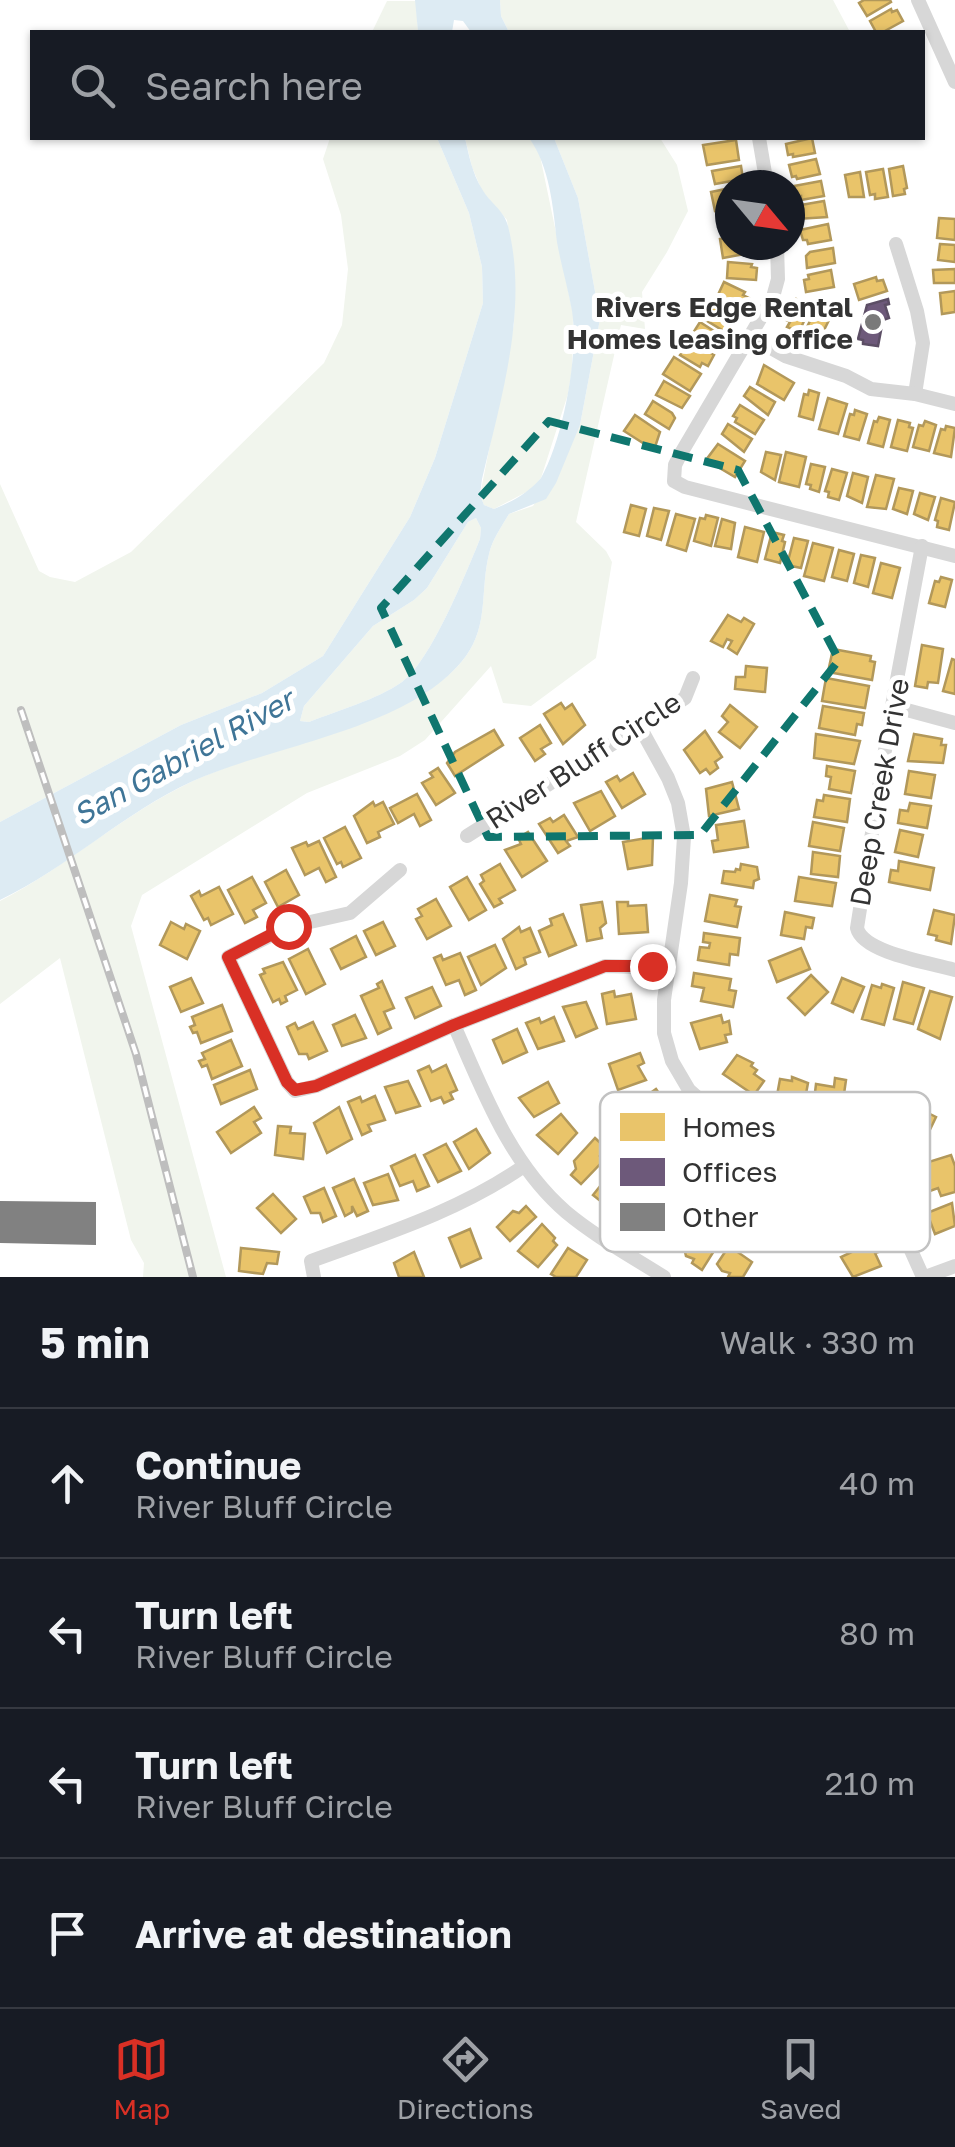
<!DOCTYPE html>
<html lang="en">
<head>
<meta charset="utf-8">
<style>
  :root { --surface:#171b24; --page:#242831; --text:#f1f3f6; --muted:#9ea1a6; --line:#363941; --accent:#d93025 }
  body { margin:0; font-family:"Golos Text",sans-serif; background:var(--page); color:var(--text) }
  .compass { position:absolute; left:715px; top:170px; width:90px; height:90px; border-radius:50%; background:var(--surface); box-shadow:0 2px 8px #0004; rotate:119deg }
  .stop { position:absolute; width:30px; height:30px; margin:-22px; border:8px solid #d93025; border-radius:50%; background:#fff }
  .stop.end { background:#d93025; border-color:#fff; box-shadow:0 2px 10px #0008 }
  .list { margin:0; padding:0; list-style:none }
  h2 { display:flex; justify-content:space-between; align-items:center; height:130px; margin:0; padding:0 40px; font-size:42px }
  h2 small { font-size:32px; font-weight:400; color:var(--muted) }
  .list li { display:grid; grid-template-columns:65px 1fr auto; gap:30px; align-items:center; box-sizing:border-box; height:150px; padding:0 40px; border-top:2px solid var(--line) }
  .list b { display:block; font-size:38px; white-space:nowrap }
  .list p { margin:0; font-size:32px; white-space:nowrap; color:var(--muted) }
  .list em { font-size:32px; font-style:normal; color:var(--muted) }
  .icon { flex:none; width:55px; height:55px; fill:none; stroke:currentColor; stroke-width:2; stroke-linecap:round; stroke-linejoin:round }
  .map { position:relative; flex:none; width:955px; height:1277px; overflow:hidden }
  .search { position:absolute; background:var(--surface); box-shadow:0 2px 8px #0004; left:30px; right:30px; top:30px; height:110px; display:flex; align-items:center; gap:25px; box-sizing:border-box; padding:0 35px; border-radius:0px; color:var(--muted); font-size:38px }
  .sheet { height:730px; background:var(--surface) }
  nav { display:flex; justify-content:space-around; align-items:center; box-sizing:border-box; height:140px; border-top:2px solid var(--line); background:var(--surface); font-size:28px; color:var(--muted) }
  nav a { display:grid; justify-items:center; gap:5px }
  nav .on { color:var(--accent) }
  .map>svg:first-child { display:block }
  .green { fill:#f1f5ed }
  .water { fill:#ddebf3; fill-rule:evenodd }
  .homes { fill:#e9c46a; stroke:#b2985a; stroke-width:2.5 }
  .offices { fill:#6d597a; stroke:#5c4e65; stroke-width:2.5 }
  .building { fill:#818181 }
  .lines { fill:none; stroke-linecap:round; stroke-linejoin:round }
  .street { stroke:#d7d7d7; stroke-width:14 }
  .rail-casing { stroke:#bebebe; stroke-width:8 }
  .rail { stroke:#fff; stroke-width:4; stroke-dasharray:11; stroke-linecap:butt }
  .route { stroke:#d93025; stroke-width:12 }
  .marked { fill:none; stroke:#0f766e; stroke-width:8; stroke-dasharray:20 12; stroke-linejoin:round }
  .poi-dot { fill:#7a7a7a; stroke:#fff; stroke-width:4 }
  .labels { text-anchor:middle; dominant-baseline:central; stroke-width:10; stroke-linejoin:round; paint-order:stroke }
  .poi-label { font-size:28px; font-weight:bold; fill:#333; stroke:#fff; text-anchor:end }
  .street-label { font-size:28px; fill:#333; stroke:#fff }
  .water-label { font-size:30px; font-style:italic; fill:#3f7597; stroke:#fff }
  .key { fill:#fff; stroke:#c2c2c2; stroke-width:2.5 }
  .key-label { font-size:28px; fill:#333 }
</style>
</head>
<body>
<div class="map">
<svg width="955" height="1277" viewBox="0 0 955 1277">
  <rect width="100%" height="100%" fill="#fff"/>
  <g class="green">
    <polygon points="500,0 833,0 850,32 509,32 501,16"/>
    <polygon points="387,1 416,1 418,32 372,32"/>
    <polygon points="330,138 437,138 469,213 482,267 483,303 435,458 410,517 323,656 262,693 181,725 0,822 0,484 39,571 50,577 75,582 131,552 324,363 342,325 348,269 341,215 323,159"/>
    <polygon points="465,138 529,138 539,151 573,314 572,369 568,394 541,478 532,489 494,509 484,505 480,495 514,324 515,279 507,220 482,191 472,167"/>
    <path d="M554,138h106l17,27 11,46 -21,41 -25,40 3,37 -24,-4 -45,197 30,29 6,11 -16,96 -65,48 -28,-3 -12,-37 -66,74 -25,16 -93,37 -165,102 -11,31 95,351h-83l1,-14 -13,-23 -71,-282 -60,46v-103c68,-35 123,-87 193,-120 64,-29 136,-41 200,-72 28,-14 54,-27 73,-53 23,-32 14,-66 23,-102 3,-14 13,-28 20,-40l24,-8 47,-81 20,-106 -22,-121z"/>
    <path d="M476,518l5,10 -1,11c-14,34 -49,122 -78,143 -26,18 -63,28 -93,40l-9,-1 4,-15 69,-80 41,-26 13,-12 41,-66z"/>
  </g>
  <g class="water">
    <polygon points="415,0 500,0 501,16 509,32 471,32 463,21 454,20 452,32 418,32"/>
    <path d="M437,138h28c4,17 7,35 17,51 8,14 22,21 26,37 21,83 -7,172 -26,253l-2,16 4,10 10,4c18,-7 34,-16 47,-31 22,-39 38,-123 31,-167 -4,-23 -11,-46 -15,-69 -4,-35 -7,-75 -28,-104h25l24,60 22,121 -20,106 -24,58 -10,16 -37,15c-7,12 -17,26 -20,40 -9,36 0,70 -23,102 -54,73 -193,89 -273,125 -70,32 -124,86 -193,119v-78l181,-97 81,-32 61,-37 87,-139 25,-59 48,-155 -1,-36 -13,-54zM476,518l5,10 -1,11c-14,34 -49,122 -78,143 -26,18 -63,28 -93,40l-9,-1 4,-15 69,-80 41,-26 13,-12 41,-66z"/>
  </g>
  <g class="homes">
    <polygon points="864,0 890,0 891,2 867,16 859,3"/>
    <polygon points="891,9 892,12 897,10 903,21 883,32 876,32 870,21"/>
    <polygon points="812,138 815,153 793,157 793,154 788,155 786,144"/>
    <polygon points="736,140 739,160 707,165 703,145"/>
    <polygon points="816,159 820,174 797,179 796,176 792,177 789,165"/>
    <polygon points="741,166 743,179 715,184 712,171"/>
    <polygon points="903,166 907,188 904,189 905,194 893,196 889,169"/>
    <polygon points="883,169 888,197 875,199 875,194 870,195 866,172"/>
    <polygon points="860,172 864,197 849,197 845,175"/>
    <polygon points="821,181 824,196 801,200 801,196 796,197 794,186"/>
    <polygon points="730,188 730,208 715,211 711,192"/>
    <polygon points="824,201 827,217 797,219 795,206"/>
    <polygon points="939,218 955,219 955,240 937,238"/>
    <polygon points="828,224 831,240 808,244 807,240 803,240 800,230"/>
    <polygon points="730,237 730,245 754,245 755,252 723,258 720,239"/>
    <polygon points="940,244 955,245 955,262 938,260"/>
    <polygon points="833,248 835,263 807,268 806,256 810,252"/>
    <polygon points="728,262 752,264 751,267 757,268 756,280 727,278"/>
    <polygon points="955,269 955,283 934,283 933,270"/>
    <polygon points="831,270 834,287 806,292 804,280 809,279 808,275"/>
    <polygon points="876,277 877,281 883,280 887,291 859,300 854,284"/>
    <polygon points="724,282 745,292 743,295 749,298 743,310 717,297"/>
    <polygon points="955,291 955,312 942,314 940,293"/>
    <polygon points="709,299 737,316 727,333 699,316"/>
    <polygon points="796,299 811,306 799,332 787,327 790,322 786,320"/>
    <polygon points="816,309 831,316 818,342 807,337 809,333 805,331"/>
    <polygon points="700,322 720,335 717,338 722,342 716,352 691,336"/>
    <polygon points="689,340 714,355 708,366 702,363 700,367 680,355"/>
    <polygon points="674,357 701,374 690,391 663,374"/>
    <polygon points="764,365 794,383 784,400 757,384"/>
    <polygon points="664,381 690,396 682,408 656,395"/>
    <polygon points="750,387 775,402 768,415 744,396"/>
    <polygon points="809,390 819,393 813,420 799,416 804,394 808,395"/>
    <polygon points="828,398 847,404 838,434 819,429"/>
    <polygon points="653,401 672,413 675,418 669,429 645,414"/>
    <polygon points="740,405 764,420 755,434 735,422 737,418 733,416"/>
    <polygon points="855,410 867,414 859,440 844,436 850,414 854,415"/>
    <polygon points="635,415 660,432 654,450 624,431"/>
    <polygon points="879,417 890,420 883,447 868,443 874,421 877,422"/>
    <polygon points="898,420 910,423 909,427 913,428 907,451 891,447"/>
    <polygon points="925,421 936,425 929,451 913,447 919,425 923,426"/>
    <polygon points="728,424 752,439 744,452 722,434"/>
    <polygon points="946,426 955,428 951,457 934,453 941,429 945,430"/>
    <polygon points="718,444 745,461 735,477 706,460"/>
    <polygon points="766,452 781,455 775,480 761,472"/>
    <polygon points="786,452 806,457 799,487 779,482"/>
    <polygon points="811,464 825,467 819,492 810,489 811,485 806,484"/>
    <polygon points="832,469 847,473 839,500 828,497 829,492 825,491"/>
    <polygon points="853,473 868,477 862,503 847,496"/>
    <polygon points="876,475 894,479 886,509 867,507"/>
    <polygon points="899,488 913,491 907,514 893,509"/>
    <polygon points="920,493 935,497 928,520 914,514"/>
    <polygon points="941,498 955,502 949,530 937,527 938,521 935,520"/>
    <polygon points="631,505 646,509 639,536 624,532"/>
    <polygon points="654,508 669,511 661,540 647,536"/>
    <polygon points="676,514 695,519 686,551 667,545"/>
    <polygon points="706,515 718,518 711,546 694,541 700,518 705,519"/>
    <polygon points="722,519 735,523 731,549 715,546"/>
    <polygon points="745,527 764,532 757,562 738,557"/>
    <polygon points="772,532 784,535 782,541 785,542 780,563 765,559"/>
    <polygon points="794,538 808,541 801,568 787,565"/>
    <polygon points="813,543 833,548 824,581 804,576"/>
    <polygon points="839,550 854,554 847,581 832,577"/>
    <polygon points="861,555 875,558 868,587 854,583"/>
    <polygon points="881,563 900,568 892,598 873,593"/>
    <polygon points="941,577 952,580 945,607 929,603 935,581 939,582"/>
    <polygon points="728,615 741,622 744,618 754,624 737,654 728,648 732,641 727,639 723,647 711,641"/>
    <polygon points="922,645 943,649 938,683 928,682 927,688 915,686"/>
    <polygon points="833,649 871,656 870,661 875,662 872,680 828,672"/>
    <polygon points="952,659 955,660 955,694 943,691"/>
    <polygon points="746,666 767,668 765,692 735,689 736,677 745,677"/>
    <polygon points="826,678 869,686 865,708 822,701"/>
    <polygon points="561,703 565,709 572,704 585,725 563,744 544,714"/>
    <polygon points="730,705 757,727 740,748 719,732 728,722 722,716"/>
    <polygon points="823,706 864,713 862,725 857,724 855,735 819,728"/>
    <polygon points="540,725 551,743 541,749 545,754 535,761 520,738"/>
    <polygon points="494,730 503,745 455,776 447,763 455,752"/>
    <polygon points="705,731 722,757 715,762 718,768 710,774 706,769 700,773 684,750"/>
    <polygon points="816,734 860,741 854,764 814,758"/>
    <polygon points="914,734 942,739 941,745 946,745 943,763 908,761"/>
    <polygon points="827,766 855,771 851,793 829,789 831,777 826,776"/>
    <polygon points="438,768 455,793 436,805 422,783 433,777 430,773"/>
    <polygon points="909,771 935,775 931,798 905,794"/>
    <polygon points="633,773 645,794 622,808 606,782 617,776 620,781"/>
    <polygon points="732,782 739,809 709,816 706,789"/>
    <polygon points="601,791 615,816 590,831 574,803"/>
    <polygon points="417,794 431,820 420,826 414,814 398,823 390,808"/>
    <polygon points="824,795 850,799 847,822 814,817 817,800 823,801"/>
    <polygon points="373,802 375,806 383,802 394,824 378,832 380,837 367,843 354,816"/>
    <polygon points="910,803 931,806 927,828 898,823 900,810 908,811"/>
    <polygon points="564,815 578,837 566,841 570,846 558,853 539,824 550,818 553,822"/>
    <polygon points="744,821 748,847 714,852 712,841 718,840 716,825"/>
    <polygon points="813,822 844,828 840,851 809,846"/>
    <polygon points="345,827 361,858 343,867 341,862 337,864 324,838"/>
    <polygon points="900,830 923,835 918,857 895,852"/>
    <polygon points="528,832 547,861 522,877 505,850 521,844 518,838"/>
    <polygon points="653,837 652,865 628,869 623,842"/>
    <polygon points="319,841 336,877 326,882 319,868 305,875 292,848 306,842 308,846"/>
    <polygon points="813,852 840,856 838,877 811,874"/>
    <polygon points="899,861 934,868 930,890 889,882 891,870 898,871"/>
    <polygon points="500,864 515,890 499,899 502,903 494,907 480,884 484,881 481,875"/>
    <polygon points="741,864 757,867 759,879 754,881 753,888 722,883 724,871 735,872 736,869 740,870"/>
    <polygon points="286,870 299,895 278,907 265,882"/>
    <polygon points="252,877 266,903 253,910 257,917 245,923 228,890"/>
    <polygon points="467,877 486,910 469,920 450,887"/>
    <polygon points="799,877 836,883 832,906 795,901"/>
    <polygon points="219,887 233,914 211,925 208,918 204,920 191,896 199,891 201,896"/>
    <polygon points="710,895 737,900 735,906 741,907 737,927 705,921"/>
    <polygon points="436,899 451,926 427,939 416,919 422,916 418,909"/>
    <polygon points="602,902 606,923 600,928 602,938 587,941 581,905"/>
    <polygon points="617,902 628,902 628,906 646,905 648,932 619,934"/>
    <polygon points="934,910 955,915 951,944 936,940 937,936 928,934"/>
    <polygon points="785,912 814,918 812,928 806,927 804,939 781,935"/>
    <polygon points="563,914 576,945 549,956 539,931 552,925 550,919"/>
    <polygon points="171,922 184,929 186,924 200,931 187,959 160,945"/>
    <polygon points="383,922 395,946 376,955 364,931"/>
    <polygon points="519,927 521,932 530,928 540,952 524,958 526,964 516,969 503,939"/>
    <polygon points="704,933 740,938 738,955 730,954 729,965 698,960 700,947 709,948 710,943 703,942"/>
    <polygon points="356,936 366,957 341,969 331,949"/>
    <polygon points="495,945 506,968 481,985 468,957"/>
    <polygon points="801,948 810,969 777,982 769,961"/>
    <polygon points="308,949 325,984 306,994 289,959"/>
    <polygon points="460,953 476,990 465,995 459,980 446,985 434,958 441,955 443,960"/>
    <polygon points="283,962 297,990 285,996 287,1001 281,1004 279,999 273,1002 260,975 265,973 263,969"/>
    <polygon points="694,973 731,979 729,990 736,991 733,1007 701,1001 704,988 692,986"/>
    <polygon points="811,975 828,992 805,1015 788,998"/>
    <polygon points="191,978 203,1003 181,1012 170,987"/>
    <polygon points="842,978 864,987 853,1012 832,1003"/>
    <polygon points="382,981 394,1008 384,1012 391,1028 378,1034 361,996 379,988 377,984"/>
    <polygon points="903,982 924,988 913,1024 894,1019"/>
    <polygon points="882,984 894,988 884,1025 862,1019 872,985 881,988"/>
    <polygon points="432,987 441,1006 415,1018 406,998"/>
    <polygon points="614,991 615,997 631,994 636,1019 607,1024 602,994"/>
    <polygon points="930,991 952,997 940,1039 918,1029"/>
    <polygon points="586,1002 597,1028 576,1037 563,1007"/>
    <polygon points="222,1005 232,1031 201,1043 197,1032 193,1033 190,1027 195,1025 192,1017"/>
    <polygon points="355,1015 366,1038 342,1046 333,1025"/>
    <polygon points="721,1015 723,1023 729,1021 731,1034 725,1035 727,1042 700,1049 691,1023"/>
    <polygon points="554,1017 564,1041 538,1049 526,1023 539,1018 541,1023"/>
    <polygon points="313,1022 327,1051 309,1059 307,1054 299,1054 287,1027 295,1023 298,1029"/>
    <polygon points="517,1029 527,1052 503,1063 493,1040"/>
    <polygon points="231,1040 242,1066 212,1079 207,1065 202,1067 199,1061 205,1059 202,1053"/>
    <polygon points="640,1053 644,1063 638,1066 646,1080 618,1090 609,1064"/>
    <polygon points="737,1055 753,1063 751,1066 757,1070 754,1074 764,1081 754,1095 723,1074"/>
    <polygon points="446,1065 457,1090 450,1093 453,1099 444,1103 441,1097 431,1101 418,1071 429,1066 432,1072"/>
    <polygon points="250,1070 257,1089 221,1104 214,1085"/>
    <polygon points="792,1077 808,1083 803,1110 788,1107 787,1114 774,1112 780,1079 792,1081"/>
    <polygon points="835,1078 846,1080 840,1122 826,1120 827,1111 813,1109 816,1084 834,1087"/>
    <polygon points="408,1081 420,1106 396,1113 385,1087"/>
    <polygon points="548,1082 559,1103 534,1117 519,1098"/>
    <polygon points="656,1089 672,1112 652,1126 636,1103"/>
    <polygon points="375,1096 385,1120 368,1125 371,1131 362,1135 348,1102 360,1097 362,1102"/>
    <polygon points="906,1102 936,1117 924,1142 905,1133 902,1139 890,1133"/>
    <polygon points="254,1107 261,1118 254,1122 261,1133 231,1153 217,1132"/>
    <polygon points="339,1107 352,1139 327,1153 314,1123"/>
    <polygon points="561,1114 577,1133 558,1154 537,1135"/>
    <polygon points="278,1126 291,1127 290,1133 305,1134 303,1159 275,1155"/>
    <polygon points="476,1129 490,1153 469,1169 454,1142"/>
    <polygon points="595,1138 607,1149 600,1156 604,1160 581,1184 571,1175 576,1169 574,1161"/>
    <polygon points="446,1144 461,1171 438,1182 424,1155"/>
    <polygon points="415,1155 429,1186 417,1191 413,1181 400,1186 391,1166"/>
    <polygon points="951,1155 955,1166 955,1192 941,1196 938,1188 927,1192 922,1164"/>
    <polygon points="613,1170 625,1179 620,1186 629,1190 617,1206 607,1198 603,1203 593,1195"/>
    <polygon points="388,1174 398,1200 373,1205 364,1183"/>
    <polygon points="354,1179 368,1211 357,1216 352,1206 352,1212 345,1216 333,1188"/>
    <polygon points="324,1188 336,1216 323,1222 320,1213 311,1213 304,1197"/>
    <polygon points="273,1194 296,1219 281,1233 257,1208"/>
    <polygon points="952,1203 955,1226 935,1234 927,1213"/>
    <polygon points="526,1206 536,1217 510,1241 497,1227 513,1211 519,1213"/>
    <polygon points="542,1224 555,1238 553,1241 557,1245 538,1267 518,1251"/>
    <polygon points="470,1229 481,1258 461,1267 449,1238"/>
    <polygon points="699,1231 719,1243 702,1270 692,1263 694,1259 686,1256 685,1252"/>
    <polygon points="877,1240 882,1251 875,1253 881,1266 853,1277 841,1257"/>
    <polygon points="729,1246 752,1262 743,1277 728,1277 730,1273 722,1271 717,1264"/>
    <polygon points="241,1248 279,1252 277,1264 267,1263 263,1274 239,1271"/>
    <polygon points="568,1248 587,1260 576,1277 556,1277 551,1274"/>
    <polygon points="414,1252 424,1277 399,1277 394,1263"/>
  </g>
  <polygon class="offices" points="888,299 889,304 885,305 889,318 883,320 878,346 863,344 863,340 858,339 867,305"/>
  <polygon class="building" points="0,1201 96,1202 96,1245 0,1243"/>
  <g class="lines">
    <g class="street">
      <polyline points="918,0 955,82"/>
      <polyline points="759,138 767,185"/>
      <polyline points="896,244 917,311 923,343 915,394"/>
      <polyline points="777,245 778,279 773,297 680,455 675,465 674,481 685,487 955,556"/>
      <polyline points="750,336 785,356 846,376 871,389 915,394 955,404"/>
      <path d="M922,546l-30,160 -35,222c6,25 74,35 98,42"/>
      <polyline points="892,706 955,723"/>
      <polyline points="641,729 668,778 678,803 684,837 681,883 664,1000 664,1033 672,1061 689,1090 724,1121 766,1137 826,1149 879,1179 923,1277"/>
      <polyline points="467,836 685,698 693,678"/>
      <polyline points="400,870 350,913 288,927 228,957 287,1082 295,1091 316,1086 454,1025 605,966 668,968"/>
      <path d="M454,1025c29,66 56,139 112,187 30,25 65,44 98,65"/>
      <path d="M314,1277l-3,-16c74,-27 148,-50 213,-95"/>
      <polyline points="925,1277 955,1266"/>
    </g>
    <g class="rail-casing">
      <polyline id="rail" points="21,710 136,1054 193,1277"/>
    </g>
    <use href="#rail" class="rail"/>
  </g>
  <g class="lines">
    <polyline class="route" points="288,926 228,957 287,1082 295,1090 316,1086 454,1025 605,966 652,966"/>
  </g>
  <path class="marked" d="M549,421l189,49 101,190 -139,175 -212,2 -107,-229z"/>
  <circle class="poi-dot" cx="873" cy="322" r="10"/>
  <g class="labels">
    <g class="poi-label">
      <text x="853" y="306">Rivers Edge Rental<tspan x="853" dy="32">Homes leasing office</tspan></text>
    </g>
    <g class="street-label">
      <text transform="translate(583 760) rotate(-33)">River Bluff Circle</text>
      <text transform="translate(879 792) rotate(-80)">Deep Creek Drive</text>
    </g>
    <g class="water-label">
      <text transform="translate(183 757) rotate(-29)">San Gabriel River</text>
    </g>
  </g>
  <rect x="600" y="1092" width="330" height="160" rx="15" class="key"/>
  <rect x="620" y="1113" width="45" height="28" fill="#e9c46a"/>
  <rect x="620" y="1158" width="45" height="28" fill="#6d597a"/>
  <rect x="620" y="1203" width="45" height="28" fill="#818181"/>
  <g class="key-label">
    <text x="682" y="1137">Homes</text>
    <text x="682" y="1182">Offices</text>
    <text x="682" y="1227">Other</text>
  </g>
</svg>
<svg class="compass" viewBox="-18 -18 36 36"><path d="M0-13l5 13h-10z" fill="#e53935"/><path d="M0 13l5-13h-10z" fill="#9ea1a6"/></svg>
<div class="stop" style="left:288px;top:926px"></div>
<div class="stop end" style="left:652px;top:966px"></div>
<div class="search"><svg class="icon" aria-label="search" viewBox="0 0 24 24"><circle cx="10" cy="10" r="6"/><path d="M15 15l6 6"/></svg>Search here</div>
</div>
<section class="sheet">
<h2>5 min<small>Walk · 330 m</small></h2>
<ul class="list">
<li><svg class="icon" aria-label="ahead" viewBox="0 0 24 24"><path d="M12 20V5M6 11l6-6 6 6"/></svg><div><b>Continue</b><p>River Bluff Circle</p></div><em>40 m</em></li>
<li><svg class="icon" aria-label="left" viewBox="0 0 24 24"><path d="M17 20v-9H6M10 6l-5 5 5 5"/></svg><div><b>Turn left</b><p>River Bluff Circle</p></div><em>80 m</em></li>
<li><svg class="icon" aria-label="left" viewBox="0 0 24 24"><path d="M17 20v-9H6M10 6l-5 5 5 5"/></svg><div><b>Turn left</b><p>River Bluff Circle</p></div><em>210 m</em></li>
<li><svg class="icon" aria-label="arrive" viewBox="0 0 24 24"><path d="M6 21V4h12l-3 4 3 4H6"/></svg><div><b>Arrive at destination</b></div></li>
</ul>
</section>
<nav>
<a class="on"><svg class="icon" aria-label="map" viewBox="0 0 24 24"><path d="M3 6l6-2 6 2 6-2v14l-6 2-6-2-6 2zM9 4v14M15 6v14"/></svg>Map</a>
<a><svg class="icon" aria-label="directions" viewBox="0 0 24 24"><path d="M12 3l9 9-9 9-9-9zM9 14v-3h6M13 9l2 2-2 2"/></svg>Directions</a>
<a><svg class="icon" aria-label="saved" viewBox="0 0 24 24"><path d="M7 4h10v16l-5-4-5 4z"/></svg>Saved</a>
</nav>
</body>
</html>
